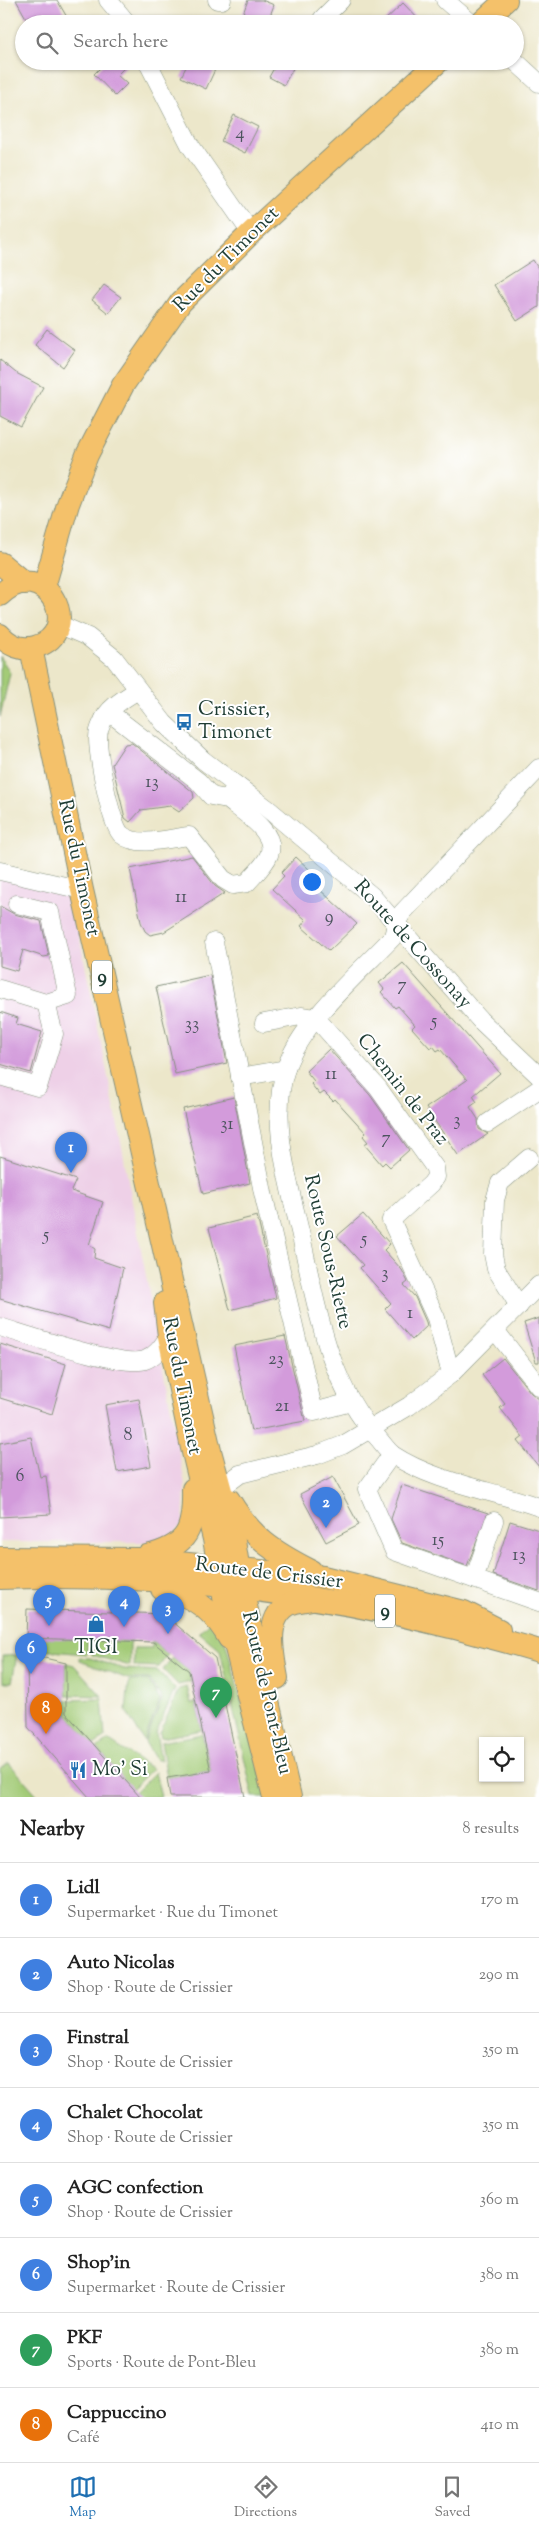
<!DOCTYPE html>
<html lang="en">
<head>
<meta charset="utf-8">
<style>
  :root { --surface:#fff; --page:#f2f2f2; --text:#222; --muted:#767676; --line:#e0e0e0; --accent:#1f6fb2 }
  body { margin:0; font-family:"Sorts Mill Goudy",serif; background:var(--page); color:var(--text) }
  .controls { position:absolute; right:15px; bottom:15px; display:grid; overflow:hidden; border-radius:0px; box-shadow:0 1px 4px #0004 }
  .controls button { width:45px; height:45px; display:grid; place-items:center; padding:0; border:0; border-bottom:1px solid var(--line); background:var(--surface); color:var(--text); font:25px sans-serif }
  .you { position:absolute; left:311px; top:881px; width:18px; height:18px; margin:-12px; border:4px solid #fff; border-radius:50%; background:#1a73e8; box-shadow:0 0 0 8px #1a73e833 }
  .badge { display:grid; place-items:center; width:32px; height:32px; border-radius:50%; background:var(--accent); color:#fff; font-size:16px; font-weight:700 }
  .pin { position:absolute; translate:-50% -41px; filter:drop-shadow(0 1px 2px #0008) }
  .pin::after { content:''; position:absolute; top:26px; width:18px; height:15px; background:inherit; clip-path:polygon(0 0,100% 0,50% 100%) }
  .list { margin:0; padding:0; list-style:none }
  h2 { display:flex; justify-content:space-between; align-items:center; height:65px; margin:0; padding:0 20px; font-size:21px }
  h2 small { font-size:16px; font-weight:400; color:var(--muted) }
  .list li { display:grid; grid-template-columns:32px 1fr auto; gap:15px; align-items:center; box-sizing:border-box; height:75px; padding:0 20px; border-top:1px solid var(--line) }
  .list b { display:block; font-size:19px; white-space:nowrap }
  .list p { margin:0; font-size:16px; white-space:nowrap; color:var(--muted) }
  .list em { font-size:16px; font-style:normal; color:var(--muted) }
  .icon { flex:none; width:28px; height:28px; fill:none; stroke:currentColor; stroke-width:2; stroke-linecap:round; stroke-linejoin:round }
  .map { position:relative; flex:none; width:539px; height:1797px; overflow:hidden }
  .search { position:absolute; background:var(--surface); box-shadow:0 1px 4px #0004; left:15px; right:15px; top:15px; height:55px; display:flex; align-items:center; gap:12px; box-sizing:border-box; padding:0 18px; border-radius:28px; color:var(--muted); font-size:19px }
  .sheet { height:665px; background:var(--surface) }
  nav { display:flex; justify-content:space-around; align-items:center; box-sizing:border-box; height:70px; border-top:1px solid var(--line); background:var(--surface); font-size:14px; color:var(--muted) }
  nav a { display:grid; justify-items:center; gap:2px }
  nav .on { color:var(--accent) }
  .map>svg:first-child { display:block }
  .built { fill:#eed0e7 }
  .green { fill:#a3cb77; stroke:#618456 }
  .building { fill:#d39bdb }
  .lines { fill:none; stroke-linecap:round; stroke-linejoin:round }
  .minor-casing { stroke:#86927f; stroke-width:19 }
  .major-casing { stroke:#86927f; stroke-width:24 }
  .minor { stroke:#fff; stroke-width:18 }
  .major { stroke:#f4c16a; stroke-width:22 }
  .labels { text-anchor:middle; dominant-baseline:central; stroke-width:4; stroke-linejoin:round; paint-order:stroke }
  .number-label { font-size:18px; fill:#4c545e }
  .shield { fill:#fff; stroke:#627771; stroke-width:1 }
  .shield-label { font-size:19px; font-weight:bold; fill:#1f3d34 }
  .street-label { font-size:20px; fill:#1f3d34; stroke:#fff }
  .poi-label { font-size:20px; fill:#1f3d34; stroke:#fff; text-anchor:start }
</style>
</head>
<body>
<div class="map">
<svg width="539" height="1797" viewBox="0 0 539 1797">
  <rect width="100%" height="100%" fill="#fff"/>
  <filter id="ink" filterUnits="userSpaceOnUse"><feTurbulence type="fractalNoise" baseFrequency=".02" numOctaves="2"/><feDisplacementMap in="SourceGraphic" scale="10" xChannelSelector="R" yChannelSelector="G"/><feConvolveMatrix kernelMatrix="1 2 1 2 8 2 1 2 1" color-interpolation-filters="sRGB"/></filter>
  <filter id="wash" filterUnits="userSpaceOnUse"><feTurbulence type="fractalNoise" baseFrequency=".0096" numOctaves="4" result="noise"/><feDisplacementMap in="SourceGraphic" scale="20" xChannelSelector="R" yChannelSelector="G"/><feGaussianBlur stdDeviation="1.12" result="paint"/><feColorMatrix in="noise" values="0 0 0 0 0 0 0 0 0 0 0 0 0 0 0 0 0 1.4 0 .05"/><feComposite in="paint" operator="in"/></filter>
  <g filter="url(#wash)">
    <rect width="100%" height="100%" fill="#ece7ca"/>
    <polygon class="built" points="0,875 71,896 117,1121 185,1485 183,1524 173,1534 157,1542 0,1542"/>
    <g class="green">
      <polygon points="0,656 10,673 0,717"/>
      <polygon points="211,1620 226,1644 267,1797 253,1797 220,1650 199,1632"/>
      <polygon points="26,1638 88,1639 87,1654 27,1649"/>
      <polygon points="92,1640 130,1641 130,1666 92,1655"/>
      <polygon points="152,1642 168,1654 159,1667 134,1666 134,1648 152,1648"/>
      <polygon points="17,1655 12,1682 3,1682 2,1656"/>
      <polygon points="80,1658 90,1658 124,1669 158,1671 175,1689 156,1733 161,1760 156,1760 145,1742 162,1699 149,1679 128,1679 80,1661"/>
      <polygon points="173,1658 189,1671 191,1682 178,1685 163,1670"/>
      <polygon points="66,1663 74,1665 102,1696 66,1695"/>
      <polygon points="148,1680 160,1700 144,1741 126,1711 129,1681"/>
      <polygon points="187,1687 191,1703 196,1703 202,1730 161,1738 160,1733 179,1689"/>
      <polygon points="102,1699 105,1737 94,1745 66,1713 66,1700"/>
      <polygon points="202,1734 211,1771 167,1778 161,1742"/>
      <polygon points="108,1740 152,1769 132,1789 97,1748"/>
      <polygon points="9,1763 39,1797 0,1797 0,1768"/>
      <polygon points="155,1772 161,1797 140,1797 135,1792"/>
    </g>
    <g id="blocks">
      <g class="building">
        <polygon points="16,0 57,0 68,19 60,24 33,24 29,16 26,18"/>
        <polygon points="248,0 262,0 274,5 267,24 239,24"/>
        <polygon points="403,3 423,24 381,24"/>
        <polygon points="107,61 131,61 117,75 127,84 115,96 94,74"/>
        <polygon points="189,61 219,61 206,89 181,77"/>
        <polygon points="278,61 297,61 284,85 269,77"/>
        <polygon points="234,115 258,127 245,153 221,141"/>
        <polygon points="533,260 539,270 539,307 517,321 494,285"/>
        <polygon points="104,285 121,297 108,313 92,300"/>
        <polygon points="47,329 75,350 63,367 35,345"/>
        <polygon points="0,360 16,373 43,387 21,427 0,416"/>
        <polygon points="132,743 193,792 194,798 179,812 170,806 141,810 130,822 125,818 112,764 125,744"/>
        <polygon points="192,856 215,886 225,893 164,932 150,935 145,931 141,922 130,869"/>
        <polygon points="296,857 323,882 318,888 357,924 329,951 301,926 306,920 272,889 284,876 281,873"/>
        <polygon points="0,906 14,914 41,921 49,956 44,957 23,950 17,971 0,966"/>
        <polygon points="403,963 500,1073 473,1096 477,1102 470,1107 478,1119 479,1129 488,1134 458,1155 426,1108 467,1080 440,1049 437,1051 433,1046 430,1048 412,1028 415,1025 398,1006 395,1008 381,992 384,989 379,983"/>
        <polygon points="210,975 227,1063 175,1074 156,987"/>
        <polygon points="0,1012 18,1018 16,1024 42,1032 31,1073 0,1064"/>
        <polygon points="329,1049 370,1095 409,1150 390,1167 385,1162 382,1165 364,1144 368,1142 363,1136 366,1133 335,1099 333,1101 324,1092 320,1095 311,1084 314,1081 306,1071"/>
        <polygon points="234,1097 250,1183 203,1194 183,1109"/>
        <polygon points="0,1156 76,1180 71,1191 103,1202 89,1245 95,1249 94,1258 123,1268 109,1331 0,1299"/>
        <polygon points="363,1214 390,1244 384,1250 402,1270 408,1282 404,1285 415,1297 426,1322 427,1326 412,1340 385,1309 391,1303 360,1268 363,1265 337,1236"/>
        <polygon points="257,1216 276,1298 230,1310 209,1228"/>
        <polygon points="539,1318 539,1362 536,1362 524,1323"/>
        <polygon points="285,1336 305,1421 251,1431 234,1346"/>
        <polygon points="0,1344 66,1364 52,1414 0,1398"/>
        <polygon points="503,1358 531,1393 539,1399 539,1467 518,1441 523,1437 500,1408 505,1404 482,1375"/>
        <polygon points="139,1399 151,1466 117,1472 105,1405"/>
        <polygon points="31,1437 40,1477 46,1476 51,1514 0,1517 0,1443"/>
        <polygon points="333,1477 359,1525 326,1542 300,1494"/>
        <polygon points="402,1485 488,1513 467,1566 402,1543 391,1519"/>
        <polygon points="510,1521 539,1530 539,1591 493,1575"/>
        <polygon points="27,1609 164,1614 215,1658 245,1797 170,1797 167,1778 211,1771 189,1671 153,1642 26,1638"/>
        <polygon points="27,1654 66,1663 66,1713 140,1797 89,1797 28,1727"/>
      </g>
    </g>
  </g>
  <g filter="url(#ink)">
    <use href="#blocks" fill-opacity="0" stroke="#86927f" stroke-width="1"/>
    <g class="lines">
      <g class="minor-casing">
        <g id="minor">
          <polyline points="108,0 128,24"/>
          <polyline points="217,0 222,0"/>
          <polyline points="445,0 472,24"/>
          <polyline points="322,19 341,0"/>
          <polyline points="147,61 190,145 251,233"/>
          <polyline points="515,61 539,83"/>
          <polyline points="58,624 88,637 114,658 164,723 203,760 268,809 372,896 480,1020 539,1076"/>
          <path d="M138,690c-13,8 -31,18 -36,33 -2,4 -4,11 -4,15 0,16 12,88 24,97 16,13 48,3 67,1l34,43 10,6 14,-2c7,-8 18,-18 22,-28 9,-23 -27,-43 -42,-56l10,-13"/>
          <polyline points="110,713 198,781 211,796 227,799"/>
          <path d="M539,768l-137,145 -6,11 -3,13c-34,36 -91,84 -107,131 -17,53 3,115 15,168 15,68 27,149 77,202 5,6 10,13 15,17 43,28 99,35 146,52"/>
          <polyline points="0,871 82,890"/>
          <polyline points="17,904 50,912 68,996 46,1003"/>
          <polyline points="214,942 263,1193 314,1412 351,1402"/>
          <polyline points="0,989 46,1003 54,1034 38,1087 0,1076"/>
          <polyline points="264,1023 301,1016 316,1018 378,1088 435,1168 436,1177 431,1184 391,1220 436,1318 451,1374"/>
          <polyline points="240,1077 286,1069"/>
          <polyline points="488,1123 539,1089"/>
          <polyline points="519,1306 496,1269 493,1254 495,1200 500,1183 529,1158"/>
          <path d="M0,1327c27,8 123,41 145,33 11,-4 18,-15 24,-24"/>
          <polyline points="495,1330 539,1387"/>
          <polyline points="392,1454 367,1489 394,1551 539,1602"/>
          <polyline points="221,1488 240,1474 317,1455 343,1445 409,1406 451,1374 539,1285"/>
          <polyline points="474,1579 494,1521"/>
        </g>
      </g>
      <g class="major-casing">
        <g id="major">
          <polyline points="480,24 506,0"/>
          <polyline points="0,563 24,583"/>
          <polyline points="44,587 68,504 87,455 123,385 181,302 251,233 439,61"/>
          <path d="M0,595c44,-43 87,37 35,52 -14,4 -26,-2 -35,-12"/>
          <polyline points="31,648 82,890 210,1451 233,1535 242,1589 290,1797"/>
          <polyline points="165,1303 169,1336 192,1448 214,1539 226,1609 274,1797"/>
          <path d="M229,1500c23,38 43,51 82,71"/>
          <path d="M147,1556c42,-10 47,-27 46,-67"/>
          <polyline points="0,1558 137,1559 323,1577 464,1612 499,1630"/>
          <path d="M0,1578c151,-5 304,12 451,49 29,8 59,15 88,24"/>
          <path d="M162,1589c7,2 13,3 20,6 20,7 36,24 47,43"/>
          <path d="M277,1678c-4,-23 -14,-63 15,-75 6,-2 14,-3 20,-4"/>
        </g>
      </g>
      <use href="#minor" class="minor"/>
      <use href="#major" class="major"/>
    </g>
  </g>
  <defs>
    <g id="bus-bare" transform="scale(1.35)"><path d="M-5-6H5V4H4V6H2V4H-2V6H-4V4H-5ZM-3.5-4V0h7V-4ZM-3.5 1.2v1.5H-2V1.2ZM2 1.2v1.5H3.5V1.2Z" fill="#1f6fb2" stroke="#fff" stroke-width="2.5" paint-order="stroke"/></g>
    <g id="shop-bare" transform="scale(1.35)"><path d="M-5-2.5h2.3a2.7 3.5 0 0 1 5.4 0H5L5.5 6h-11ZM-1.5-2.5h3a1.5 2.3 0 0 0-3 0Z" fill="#1f6fb2" stroke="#fff" stroke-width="2.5" paint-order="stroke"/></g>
    <g id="restaurant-bare" transform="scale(1.35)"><path d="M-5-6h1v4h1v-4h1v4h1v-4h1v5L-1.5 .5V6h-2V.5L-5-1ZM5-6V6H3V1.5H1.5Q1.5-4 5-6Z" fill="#1f6fb2" stroke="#fff" stroke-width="2.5" paint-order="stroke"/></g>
  </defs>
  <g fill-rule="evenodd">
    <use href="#bus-bare" x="184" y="722"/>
    <use href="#shop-bare" x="96" y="1624"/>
    <use href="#restaurant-bare" x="78" y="1770"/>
  </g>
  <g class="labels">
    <g class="number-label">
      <text x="240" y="134">4</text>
      <text x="152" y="783">13</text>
      <text x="181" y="898">11</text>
      <text x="329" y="918">9</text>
      <text x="402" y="986">7</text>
      <text x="434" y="1022">5</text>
      <text x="192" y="1025">33</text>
      <text x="331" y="1075">11</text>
      <text x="457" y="1121">3</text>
      <text x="227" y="1125">31</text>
      <text x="386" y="1139">7</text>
      <text x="46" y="1236">5</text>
      <text x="364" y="1240">5</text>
      <text x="385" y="1274">3</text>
      <text x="410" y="1314">1</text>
      <text x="276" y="1360">23</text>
      <text x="282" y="1407">21</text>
      <text x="128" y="1436">8</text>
      <text x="20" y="1477">6</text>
      <text x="438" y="1541">15</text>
      <text x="519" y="1556">13</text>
    </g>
    <g class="shield">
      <rect x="92" y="960.5" width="20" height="33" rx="4"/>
      <rect x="375" y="1594.5" width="20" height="33" rx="4"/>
    </g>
    <g class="shield-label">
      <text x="102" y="977">9</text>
      <text x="385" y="1611">9</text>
    </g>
    <g class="street-label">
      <text transform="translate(227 260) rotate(-45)">Rue du Timonet</text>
      <text transform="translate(78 868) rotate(78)">Rue du Timonet</text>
      <text transform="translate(412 945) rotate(48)">Route de Cossonay</text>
      <text transform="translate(402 1090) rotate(52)">Chemin de Praz</text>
      <text transform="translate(327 1252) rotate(77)">Route Sous-Riette</text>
      <text transform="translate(181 1386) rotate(79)">Rue du Timonet</text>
      <text transform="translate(269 1574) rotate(7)">Route de Crissier</text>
      <text transform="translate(266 1693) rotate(77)">Route de Pont-Bleu</text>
    </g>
    <g class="poi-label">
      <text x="198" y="710">Crissier,<tspan x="198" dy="23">Timonet</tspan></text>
      <text x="96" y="1648" text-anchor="middle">TIGI</text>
      <text x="92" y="1770">Mo' Si</text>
    </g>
  </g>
</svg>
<div class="controls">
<button><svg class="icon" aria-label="locate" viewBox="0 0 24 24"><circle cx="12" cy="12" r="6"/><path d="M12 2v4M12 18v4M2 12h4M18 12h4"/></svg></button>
</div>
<div class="you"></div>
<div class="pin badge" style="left:71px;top:1173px;background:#3f7fe0">1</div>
<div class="pin badge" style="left:326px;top:1528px;background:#3f7fe0">2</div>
<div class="pin badge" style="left:168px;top:1634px;background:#3f7fe0">3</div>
<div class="pin badge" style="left:124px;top:1627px;background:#3f7fe0">4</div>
<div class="pin badge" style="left:49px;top:1626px;background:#3f7fe0">5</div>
<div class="pin badge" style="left:31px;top:1674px;background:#3f7fe0">6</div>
<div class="pin badge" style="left:216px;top:1718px;background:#2e9e5b">7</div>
<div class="pin badge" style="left:46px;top:1734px;background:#e8710a">8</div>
<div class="search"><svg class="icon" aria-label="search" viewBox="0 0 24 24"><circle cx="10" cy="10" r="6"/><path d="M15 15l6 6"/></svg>Search here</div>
</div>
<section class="sheet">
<h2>Nearby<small>8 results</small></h2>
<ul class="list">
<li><span class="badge" style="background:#3f7fe0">1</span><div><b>Lidl</b><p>Supermarket · Rue du Timonet</p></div><em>170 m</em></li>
<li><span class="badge" style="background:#3f7fe0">2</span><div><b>Auto Nicolas</b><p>Shop · Route de Crissier</p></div><em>290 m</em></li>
<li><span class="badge" style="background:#3f7fe0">3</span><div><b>Finstral</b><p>Shop · Route de Crissier</p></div><em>350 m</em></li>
<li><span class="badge" style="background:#3f7fe0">4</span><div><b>Chalet Chocolat</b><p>Shop · Route de Crissier</p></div><em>350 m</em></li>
<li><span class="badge" style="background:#3f7fe0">5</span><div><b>AGC confection</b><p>Shop · Route de Crissier</p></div><em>360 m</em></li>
<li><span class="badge" style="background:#3f7fe0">6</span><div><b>Shop'in</b><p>Supermarket · Route de Crissier</p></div><em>380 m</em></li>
<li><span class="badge" style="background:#2e9e5b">7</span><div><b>PKF</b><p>Sports · Route de Pont-Bleu</p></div><em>380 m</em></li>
<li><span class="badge" style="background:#e8710a">8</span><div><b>Cappuccino</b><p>Café</p></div><em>410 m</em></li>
</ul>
</section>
<nav>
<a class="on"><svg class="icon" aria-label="map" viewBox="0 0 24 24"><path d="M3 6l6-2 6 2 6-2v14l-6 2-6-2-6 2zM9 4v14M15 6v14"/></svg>Map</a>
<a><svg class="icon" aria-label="directions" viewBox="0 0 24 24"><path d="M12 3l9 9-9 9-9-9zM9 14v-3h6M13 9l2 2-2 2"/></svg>Directions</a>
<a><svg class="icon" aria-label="saved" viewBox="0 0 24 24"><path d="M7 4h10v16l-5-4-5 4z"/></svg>Saved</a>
</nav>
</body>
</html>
